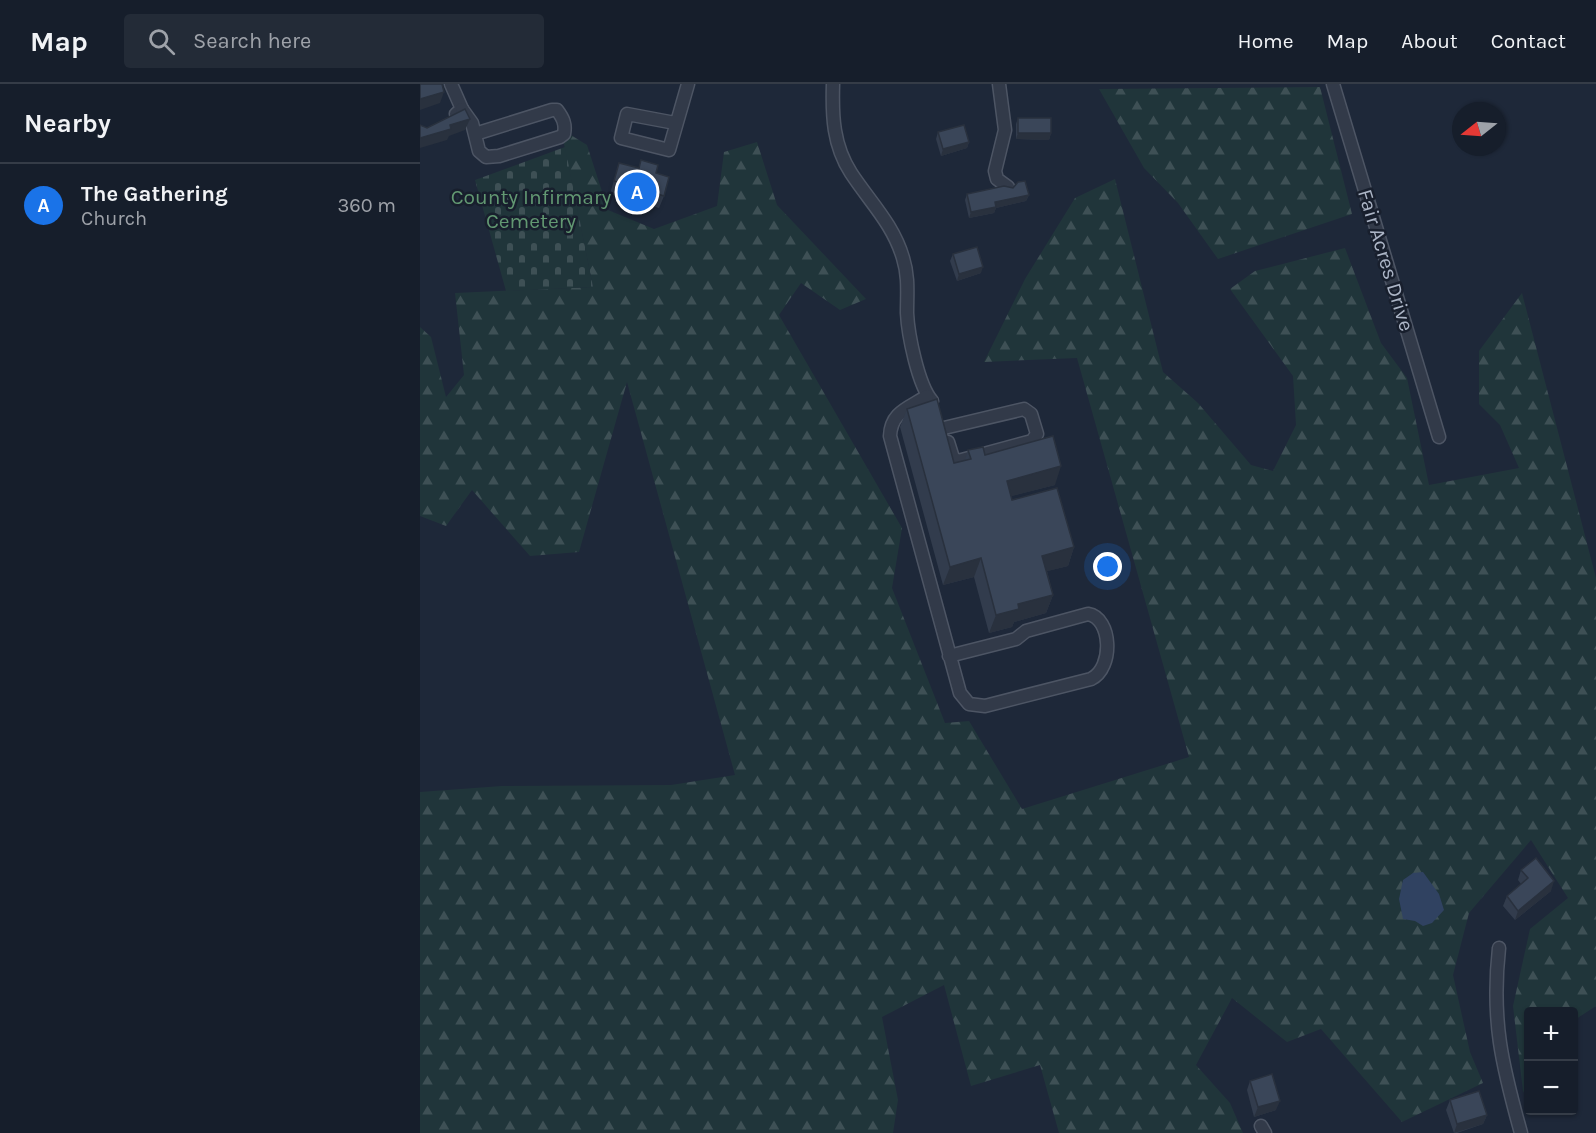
<!DOCTYPE html>
<html lang="en">
<head>
<meta charset="utf-8">
<style>
  :root { --surface:#161e2b; --page:#232b37; --text:#f1f3f6; --muted:#9ea2a9; --line:#353c47; --accent:#1a73e8 }
  body { margin:0; font-family:Karla,sans-serif; background:var(--page); color:var(--text) }
  .controls { position:absolute; right:18px; bottom:18px; display:grid; overflow:hidden; border-radius:6px; box-shadow:0 2px 4px #0004 }
  .controls button { width:54px; height:54px; display:grid; place-items:center; padding:0; border:0; border-bottom:2px solid var(--line); background:var(--surface); color:var(--text); font:30px sans-serif }
  .compass { position:absolute; left:1032px; top:18px; width:54px; height:54px; border-radius:50%; background:var(--surface); box-shadow:0 2px 4px #0004; rotate:253deg }
  .you { position:absolute; left:688px; top:483px; width:21px; height:21px; margin:-15px; border:4px solid #fff; border-radius:50%; background:#1a73e8; box-shadow:0 0 0 9px #1a73e833 }
  .badge { display:grid; place-items:center; width:39px; height:39px; border-radius:50%; background:var(--accent); color:#fff; font-size:20px; font-weight:700 }
  .pin { position:absolute; translate:-50% -50%; border:3px solid #fff; box-shadow:0 2px 6px #0006 }
  .list { margin:0; padding:0; list-style:none }
  h2 { display:flex; justify-content:space-between; align-items:center; height:78px; margin:0; padding:0 24px; font-size:26px }
  h2 small { font-size:20px; font-weight:400; color:var(--muted) }
  .list li { display:grid; grid-template-columns:39px 1fr auto; gap:18px; align-items:center; box-sizing:border-box; height:84px; padding:0 24px; border-top:2px solid var(--line) }
  .list b { display:block; font-size:22px; white-space:nowrap }
  .list p { margin:0; font-size:20px; white-space:nowrap; color:var(--muted) }
  .list em { font-size:20px; font-style:normal; color:var(--muted) }
  .icon { flex:none; width:33px; height:33px; fill:none; stroke:currentColor; stroke-width:2; stroke-linecap:round; stroke-linejoin:round }
  .map { position:relative; flex:none; width:1176px; height:1049px; overflow:hidden }
  header { display:flex; align-items:center; gap:36px; box-sizing:border-box; height:84px; padding:0 30px; background:var(--surface); border-bottom:2px solid var(--line) }
  header strong { font-size:28px }
  nav { display:flex; gap:33px; margin-inline-start:auto; font-size:21px }
  .search { width:420px; height:54px; background:var(--page); display:flex; align-items:center; gap:15px; box-sizing:border-box; padding:0 21px; border-radius:6px; color:var(--muted); font-size:22px }
  main { display:flex }
  aside { flex:1; background:var(--surface) }
  .map>svg:first-child { display:block }
  .forest { fill:url(#forest-firs) }
  .cemetery { fill:url(#cemetery-stones) }
  .water { fill:#304261 }
  .lines { fill:none; stroke-linecap:round; stroke-linejoin:round }
  .minor-casing { stroke:#4d5564; stroke-width:15 }
  .minor { stroke:#323a49; stroke-width:12 }
  .wall { fill:#323c4d }
  .shaded-wall { fill:#29313e }
  .building { fill:#3a4659; stroke:#29313e; stroke-width:1.5 }
  .labels { text-anchor:middle; dominant-baseline:central; stroke-width:5; stroke-linejoin:round; paint-order:stroke }
  .park-label { font-size:21px; fill:#629872; stroke:#181f2d }
  .street-label { font-size:21px; fill:#acb5c6; stroke:#181f2d }
</style>
</head>
<body>
<header>
<strong>Map</strong>
<div class="search"><svg class="icon" aria-label="search" viewBox="0 0 24 24"><circle cx="10" cy="10" r="6"/><path d="M15 15l6 6"/></svg>Search here</div>
<nav><a>Home</a><a>Map</a><a>About</a><a>Contact</a></nav>
</header>
<main>
<aside>
<h2>Nearby<small></small></h2>
<ul class="list">
<li><span class="badge">A</span><div><b>The Gathering</b><p>Church</p></div><em>360 m</em></li>
</ul>
</aside>
<div class="map">
<svg width="1176" height="1049" viewBox="0 0 1176 1049">
  <defs>
    <pattern id="forest-firs" width="22" height="20" patternUnits="userSpaceOnUse" patternTransform="scale(1.5)"><rect width="22" height="20" fill="#20353a"/><path d="M5 1l3.5 6h-7zM16 11l3.5 6h-7z" fill="#3e5055"/></pattern>
    <pattern id="cemetery-stones" width="16" height="16" patternUnits="userSpaceOnUse" patternTransform="scale(1.5)"><rect width="16" height="16" fill="#20353a"/><path d="M2 7V4a2 2 0 0 1 4 0v3zM10 15v-3a2 2 0 0 1 4 0v3z" fill="#3e5055"/></pattern>
  </defs>
  <rect width="100%" height="100%" fill="#1e2839"/>
  <g class="forest">
    <polygon points="900,3 932,130 798,175 758,119 724,84 679,5"/>
    <polygon points="141,45 167,61 188,126 234,145 297,122 304,68 337,58 357,121 446,215 420,226 381,199 359,231 482,444 472,504 525,639 549,637 602,725 769,673 657,274 564,278 605,195 655,114 695,95 743,288 778,319 831,381 853,387 876,341 873,292 810,205 835,187 925,164 961,259 987,294 1009,401 1099,384 1080,341 1059,320 1059,267 1102,209 1176,494 1176,922 1156,935 1154,955 1154,928 1108,928 1108,1016 1103,1007 1093,922 1110,845 1148,814 1111,756 1049,829 1033,891 1050,968 1063,999 982,1038 901,945 867,958 812,914 776,981 810,1019 823,1049 639,1049 620,981 551,1002 524,901 462,933 478,1016 473,1049 0,1049 0,708 82,702 251,701 315,691 207,298 159,468 110,472 52,406 26,442 0,432 0,243 11,253 26,313 44,291 35,209 173,203"/>
  </g>
  <polygon class="cemetery" points="145,63 173,203 86,207 55,96"/>
  <polygon class="water" points="1003,788 1019,810 1024,826 1012,839 1003,842 995,837 983,835 979,815 983,796 993,789"/>
  <g class="lines">
    <g class="minor-casing">
      <g id="minor">
        <polyline points="31,0 42,25 36,30"/>
        <path d="M413,0c-1,32 0,61 18,89 19,29 42,51 52,85 6,19 4,36 4,55 1,21 11,72 25,88"/>
        <polyline points="579,0 585,46 575,87 577,95 588,103"/>
        <polyline points="913,0 1019,353"/>
        <path d="M42,25l10,14 7,28 7,6 13,-1 61,-19 4,-3c2,-10 -1,-16 -7,-24h-5l-77,24"/>
        <polyline points="255,39 207,30 201,54 249,66 268,0"/>
        <path d="M507,312c-17,12 -36,15 -37,40l70,257 9,11 16,2 106,-27c23,-11 21,-61 -3,-65l-62,17 -10,8 -67,17"/>
        <polyline points="524,344 604,325 611,330 617,350 612,357 538,377 533,374 528,358"/>
        <path d="M1079,864c-8,72 3,117 22,185"/>
        <polyline points="841,1042 845,1049"/>
      </g>
    </g>
    <use href="#minor" class="minor"/>
  </g>
  <g class="wall">
    <polygon points="598,34 631,49 629,56 596,55 596,40"/>
    <polygon points="518,48 549,58 547,64 521,72 516,55"/>
    <polygon points="199,79 236,89 244,112 239,124 190,110"/>
    <polygon points="547,110 609,111 606,117 576,124 574,129 549,134 545,116"/>
    <polygon points="533,170 561,189 537,197 530,177"/>
    <polygon points="487,325 534,379 545,376 548,366 565,371 635,401 591,412 592,416 654,463 648,482 627,487 633,511 626,529 594,538 592,543 569,549 554,493 523,501 480,343"/>
    <polygon points="1101,786 1131,807 1095,836 1083,822 1087,812 1101,800 1098,796"/>
    <polygon points="830,997 856,1026 834,1033 827,1006"/>
    <polygon points="1030,1016 1067,1031 1063,1040 1037,1049 1034,1049 1026,1026"/>
  </g>
  <g class="shaded-wall">
    <polygon points="24,8 20,19 0,26 0,15"/>
    <polygon points="50,35 45,46 29,52 27,56 0,64 0,54 30,41"/>
    <polygon points="598,49 631,49 629,56 596,55"/>
    <polygon points="549,58 547,64 521,72 523,65"/>
    <polygon points="609,111 606,117 576,124 574,129 549,134 551,128 575,118"/>
    <polygon points="563,183 561,189 537,197 539,190"/>
    <polygon points="641,382 635,401 580,415 587,397"/>
    <polygon points="654,463 648,482 616,490 622,472"/>
    <polygon points="561,474 554,493 523,501 530,483"/>
    <polygon points="633,511 626,529 594,538 592,543 569,549 576,531 598,520"/>
    <polygon points="1134,797 1131,807 1095,836 1098,827"/>
    <polygon points="860,1017 856,1026 834,1033 838,1023"/>
    <polygon points="1067,1031 1063,1040 1034,1049 1037,1040"/>
  </g>
  <g class="building">
    <polygon points="0,0 22,0 24,8 0,15"/>
    <polygon points="45,25 50,35 30,41 31,45 0,54 0,41 7,44"/>
    <rect x="598" y="34" width="33" height="15"/>
    <polygon points="544,41 549,58 523,65 518,48"/>
    <polygon points="221,76 238,81 236,89 249,93 244,112 194,97 199,79 219,84"/>
    <polygon points="605,97 609,111 575,118 576,123 551,128 547,110 584,102 593,104 598,98"/>
    <polygon points="557,163 563,183 539,190 533,170"/>
    <polygon points="517,315 534,379 551,375 548,366 563,363 565,371 633,352 641,382 587,397 592,416 637,404 654,463 622,472 633,511 598,520 599,525 576,531 561,474 530,483 487,325"/>
    <polygon points="1116,774 1134,797 1098,827 1087,812 1108,794 1101,786"/>
    <polygon points="852,990 860,1017 838,1023 830,997"/>
    <polygon points="1059,1007 1067,1031 1037,1040 1030,1016"/>
  </g>
  <g class="labels">
    <g class="park-label">
      <text x="111" y="113">County Infirmary<tspan x="111" dy="24">Cemetery</tspan></text>
    </g>
    <g class="street-label">
      <text transform="translate(966 176) rotate(73)">Fair Acres Drive</text>
    </g>
  </g>
</svg>
<div class="controls">
<button>+</button>
<button>−</button>
</div>
<svg class="compass" viewBox="-18 -18 36 36"><path d="M0-13l5 13h-10z" fill="#e53935"/><path d="M0 13l5-13h-10z" fill="#9ea2a9"/></svg>
<div class="you"></div>
<div class="pin badge" style="left:217px;top:108px">A</div>
</div>
</main>
</body>
</html>
